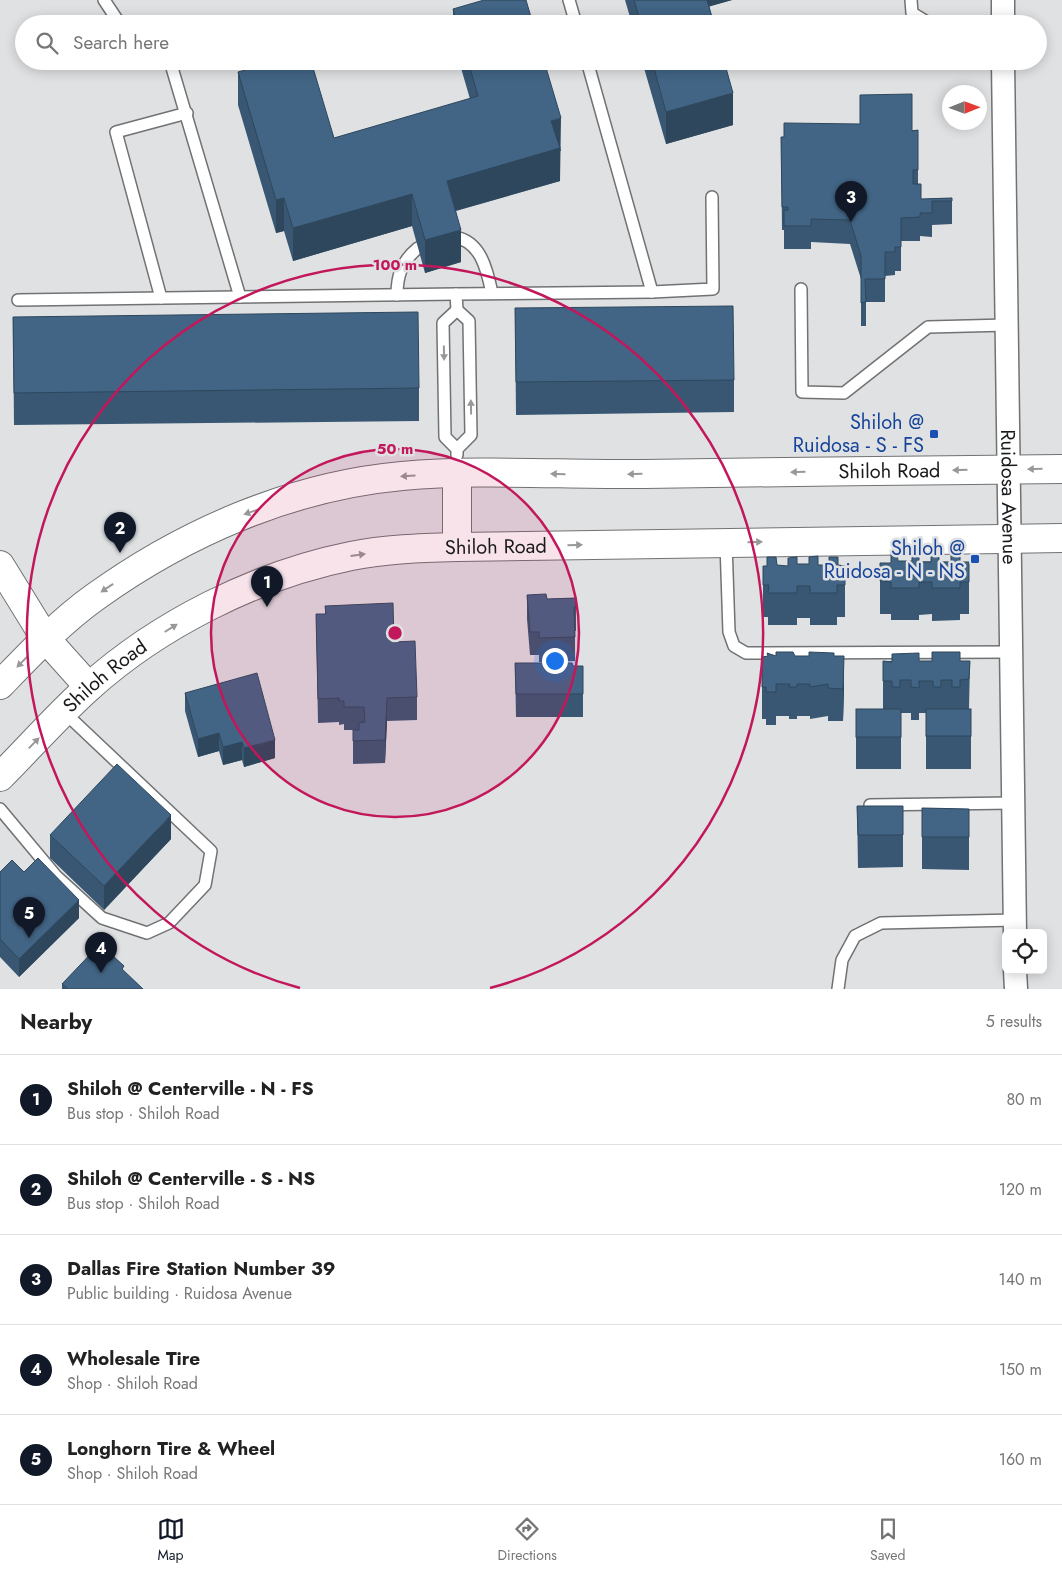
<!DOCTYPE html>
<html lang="en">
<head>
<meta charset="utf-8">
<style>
  :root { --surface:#fff; --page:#f6f6f6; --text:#222; --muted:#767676; --line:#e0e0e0; --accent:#111827 }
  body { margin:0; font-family:Jost,sans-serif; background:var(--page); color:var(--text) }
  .controls { position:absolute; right:15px; bottom:15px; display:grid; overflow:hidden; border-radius:8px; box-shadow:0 2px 12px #0003 }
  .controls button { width:45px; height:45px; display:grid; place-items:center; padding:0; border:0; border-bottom:1px solid var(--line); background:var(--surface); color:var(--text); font:25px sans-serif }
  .compass { position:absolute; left:942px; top:85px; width:45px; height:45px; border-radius:50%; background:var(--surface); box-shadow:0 2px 12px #0003; rotate:89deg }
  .you { position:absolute; left:554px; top:660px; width:18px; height:18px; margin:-12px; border:4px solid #fff; border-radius:50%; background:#1a73e8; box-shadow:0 0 0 8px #1a73e833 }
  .badge { display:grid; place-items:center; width:32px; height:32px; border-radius:50%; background:var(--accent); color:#fff; font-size:16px; font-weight:700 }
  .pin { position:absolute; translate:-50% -41px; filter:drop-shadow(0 1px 2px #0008) }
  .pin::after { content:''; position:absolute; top:26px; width:18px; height:15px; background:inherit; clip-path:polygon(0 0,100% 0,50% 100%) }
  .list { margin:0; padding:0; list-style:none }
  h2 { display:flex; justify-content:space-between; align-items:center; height:65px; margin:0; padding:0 20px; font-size:21px }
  h2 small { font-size:16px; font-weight:400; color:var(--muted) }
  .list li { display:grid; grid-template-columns:32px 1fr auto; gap:15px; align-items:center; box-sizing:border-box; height:90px; padding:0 20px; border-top:1px solid var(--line) }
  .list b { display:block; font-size:19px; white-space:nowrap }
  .list p { margin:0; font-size:16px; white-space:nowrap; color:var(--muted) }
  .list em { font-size:16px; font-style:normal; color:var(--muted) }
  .icon { flex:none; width:28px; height:28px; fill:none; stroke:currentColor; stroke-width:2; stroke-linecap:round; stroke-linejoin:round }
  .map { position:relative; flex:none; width:1062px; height:989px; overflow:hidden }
  .search { position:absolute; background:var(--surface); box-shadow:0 2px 12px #0003; left:15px; right:15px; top:15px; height:55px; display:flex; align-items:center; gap:12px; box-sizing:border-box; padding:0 18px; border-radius:28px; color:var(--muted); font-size:19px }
  .sheet { height:515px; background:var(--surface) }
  nav { display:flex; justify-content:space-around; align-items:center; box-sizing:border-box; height:70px; border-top:1px solid var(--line); background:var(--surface); font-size:14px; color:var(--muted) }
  nav a { display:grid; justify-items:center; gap:2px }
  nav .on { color:var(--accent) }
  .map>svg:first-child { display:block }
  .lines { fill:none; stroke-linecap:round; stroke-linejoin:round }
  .service-casing { stroke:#707274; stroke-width:14 }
  .minor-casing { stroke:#707274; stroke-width:25 }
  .tertiary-casing { stroke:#707274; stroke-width:30 }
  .secondary-casing { stroke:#707274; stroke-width:30 }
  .service { stroke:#fff; stroke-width:11 }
  .minor { stroke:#fff; stroke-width:22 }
  .tertiary { stroke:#fff; stroke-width:28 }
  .secondary { stroke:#fff; stroke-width:28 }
  .wall { fill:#395772 }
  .shaded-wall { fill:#2e475d }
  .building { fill:#426585; stroke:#2e475d }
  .oneway { fill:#989898 }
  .ring { fill:none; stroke:#c2185b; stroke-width:2.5 }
  .transit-dot { fill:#1a4fb4; stroke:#dfe1e3; stroke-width:2 }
  .labels { text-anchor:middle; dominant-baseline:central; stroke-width:5; stroke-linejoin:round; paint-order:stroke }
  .transit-label { font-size:20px; fill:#164399; stroke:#dfe1e3; text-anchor:end }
  .street-label { font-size:20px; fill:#191a1b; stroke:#dfe1e3 }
  .centre { fill:#c2185b; stroke:#dfe1e3; stroke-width:2.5 }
  .ring-label { font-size:15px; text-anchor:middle; font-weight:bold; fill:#c2185b; stroke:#dfe1e3; stroke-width:5; stroke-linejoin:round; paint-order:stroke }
</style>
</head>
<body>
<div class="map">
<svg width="1062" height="989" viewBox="0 0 1062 989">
  <rect width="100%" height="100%" fill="#dfe1e3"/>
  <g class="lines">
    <g class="service-casing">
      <g id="service">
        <polyline points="104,0 120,24"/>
        <polyline points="569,0 576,24"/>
        <polyline points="911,0 912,13 930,24"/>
        <polyline points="170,61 240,297"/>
        <polyline points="587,61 652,292 713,289 712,197"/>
        <path d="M454,237c27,4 33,33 38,56"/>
        <polyline points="801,289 802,392 844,393 928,327 1007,325"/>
        <path d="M397,295c0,-20 5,-34 21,-47"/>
        <polyline points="161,298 116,132 187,113"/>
        <polyline points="18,300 456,294"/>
        <polyline points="457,310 443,323 445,437 457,449 457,455"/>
        <polyline points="457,449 471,435 469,321 457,310 456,294 652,292"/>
        <polyline points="726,543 729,632 734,646 746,653 1010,652"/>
        <polyline points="870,805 1012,803"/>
        <polyline points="0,809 56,876 102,918 147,933 169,923 205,885 211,851 64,712"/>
        <polyline points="838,989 842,960 855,936 881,923 1015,920"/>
      </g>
    </g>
    <g class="minor-casing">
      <g id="minor">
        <polyline points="1003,0 1003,24"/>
        <path id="s1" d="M1003,61l12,872"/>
        <polyline points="1015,970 1016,989"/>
      </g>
    </g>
    <g class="tertiary-casing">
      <polyline id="tertiary" points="0,565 45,638 89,687"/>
    </g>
    <g class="secondary-casing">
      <g id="secondary">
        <polyline points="457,547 457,473"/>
        <path id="s2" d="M0,685c30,-31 60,-63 95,-88 89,-64 196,-111 307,-121 80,-7 162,-1 242,-2 139,-2 279,-4 418,-5"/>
        <path id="s3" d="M0,777c29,-29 57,-61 88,-89 71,-64 169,-113 263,-132 34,-7 70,-8 106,-9l605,-9"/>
      </g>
    </g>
    <use href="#service" class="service"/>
    <use href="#minor" class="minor"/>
    <use href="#tertiary" class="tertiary"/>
    <use href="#secondary" class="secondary"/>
  </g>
  <g class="wall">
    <polygon points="625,0 732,0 709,6 714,24 632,24"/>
    <polygon points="453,9 533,24 453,24"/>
    <polygon points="459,61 544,61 561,151 560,151 560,181 456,211 461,262 425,273 412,226 293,261 284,231 276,233 238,105 238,72 334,138 470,99"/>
    <polygon points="642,61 724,61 733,125 666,144"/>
    <polygon points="918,130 918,184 921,199 952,198 952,224 932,225 932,237 920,236 920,241 901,241 901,271 895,271 895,275 885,276 885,302 866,302 866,326 861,326 861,279 850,244 811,242 811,249 784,249 784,230 782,230 781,137"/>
    <polygon points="515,308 734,380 734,412 516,415"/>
    <polygon points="13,317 419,388 419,421 14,425"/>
    <polygon points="898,561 969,562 969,614 960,614 960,620 932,621 932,614 919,615 919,620 891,620 891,614 880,614 880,563 891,563"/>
    <polygon points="797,564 845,566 845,617 837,617 837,625 810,625 810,618 797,618 797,625 768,625 768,617 763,617 763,566 788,566"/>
    <polygon points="527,595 547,599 576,598 576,631 575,631 575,661 539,662 539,655 530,655 527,619"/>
    <polygon points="325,606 394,642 417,697 417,720 387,721 385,763 353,764 353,730 359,730 344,730 344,724 339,725 339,722 318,723 316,614 325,614"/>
    <polygon points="776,656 834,656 844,688 843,721 828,721 828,716 810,719 810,716 797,716 797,719 789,719 789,716 776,716 776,725 766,725 766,719 762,719 762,657"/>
    <polygon points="883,661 970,661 969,709 971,709 971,769 926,769 926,713 919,713 919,720 911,720 911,713 901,713 901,769 856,769 856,709 883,709"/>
    <polygon points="515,663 573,666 583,666 583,717 516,717"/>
    <polygon points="185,693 275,758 244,767 242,760 223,765 219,751 198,757 185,711"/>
    <polygon points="857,806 903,835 903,867 858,868"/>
    <polygon points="922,808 969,809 969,870 922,869"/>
    <polygon points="50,835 171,839 104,910 50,858"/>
    <polygon points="0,872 24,872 79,918 19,977 0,957"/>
    <polygon points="62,984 143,989 62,989"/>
  </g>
  <g class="shaded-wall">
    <polygon points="701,0 732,0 701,9"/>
    <polygon points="733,93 733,125 666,144 666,112"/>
    <polygon points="561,118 560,181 447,213 447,181 551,121"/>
    <polygon points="412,194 412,226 293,261 293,228"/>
    <polygon points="284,198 284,231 276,233 276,200"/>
    <polygon points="461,230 461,262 425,273 425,240"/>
    <polygon points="844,656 844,688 843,721 843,689"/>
    <polygon points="387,698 387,721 385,763 385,740"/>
    <polygon points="219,733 219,751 198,757 198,739"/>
    <polygon points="275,740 275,758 244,767 244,748"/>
    <polygon points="242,742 242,760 223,765 223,747"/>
    <polygon points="171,815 171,839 104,910 104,886"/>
    <polygon points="79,900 79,918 19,977 19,959"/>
  </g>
  <g class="building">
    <polygon points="484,0 526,0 533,24 457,24 453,9"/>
    <polygon points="634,0 707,0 714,24 641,24"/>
    <polygon points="276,61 311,61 334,138 478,96 468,61 544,61 561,118 551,121 560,148 447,181 461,230 425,240 412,194 293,228 284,198 276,200 238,72"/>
    <polygon points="652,61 724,61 733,93 666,112"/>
    <polygon points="912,94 912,131 918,130 918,170 913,170 913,184 921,184 921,199 952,198 952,201 932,201 932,213 920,213 920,217 901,218 901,247 895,247 895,252 885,252 885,279 865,279 866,302 861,303 861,256 850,220 811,219 811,226 784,226 784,210 788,210 788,207 782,207 781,137 784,137 784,123 860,124 860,95"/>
    <polygon points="733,306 734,380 516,382 515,308"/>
    <polygon points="418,312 419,388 14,393 13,317"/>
    <polygon points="891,552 897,552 898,561 912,561 912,554 919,554 919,562 931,562 931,554 939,554 939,562 951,562 951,554 960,554 960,562 969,562 969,582 960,582 960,588 932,588 932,582 919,582 919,588 891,588 891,582 880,581 880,563 891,563"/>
    <polygon points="818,556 818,565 829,565 829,557 838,557 838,565 845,566 845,585 837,585 837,593 810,593 810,586 797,586 797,593 768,593 769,585 763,585 763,566 767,566 767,557 776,557 777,565 788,566 788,558 797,557 797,564 809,564 809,557"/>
    <polygon points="546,594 547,599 576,598 576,607 574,607 575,637 539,638 539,632 530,632 527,595"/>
    <polygon points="393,603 394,642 415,641 417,697 387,698 385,740 353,741 353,730 359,730 359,723 365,722 364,707 344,707 344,701 339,701 339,698 318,699 316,614 326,614 325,606"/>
    <polygon points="776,652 793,652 795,656 809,656 809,652 834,653 834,656 844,656 843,689 828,688 828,684 810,687 810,684 797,684 797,687 789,687 790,684 776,684 776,692 766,692 766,687 762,687 762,657 768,656 767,653 776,656"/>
    <polygon points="932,652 960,652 960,661 970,661 969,679 960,680 960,687 952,687 952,680 941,680 941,687 933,687 933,681 919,681 919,688 911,687 911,680 900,680 900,687 892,687 892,681 883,681 883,661 892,662 892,654 919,653 919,661 932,661"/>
    <polygon points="515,663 572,663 573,666 583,666 583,694 516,694"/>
    <polygon points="257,673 275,740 244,748 242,742 223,747 219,733 198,739 185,693"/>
    <rect x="856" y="709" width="45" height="28"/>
    <rect x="926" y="709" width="45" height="27"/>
    <polygon points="117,764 171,815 104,886 50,835"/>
    <polygon points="857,806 903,806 903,835 858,835"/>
    <polygon points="922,808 969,809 969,837 922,837"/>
    <polygon points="38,858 79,900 19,959 0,939 0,872 12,860 24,872"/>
    <polygon points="100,944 124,966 122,969 143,989 68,989 62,984"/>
  </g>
  <defs><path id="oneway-solid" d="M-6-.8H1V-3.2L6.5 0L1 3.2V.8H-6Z" transform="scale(1.25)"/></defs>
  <g class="oneway">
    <use href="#oneway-solid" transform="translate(444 353) rotate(89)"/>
    <use href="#oneway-solid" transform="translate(471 407) rotate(-91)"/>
    <use href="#oneway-solid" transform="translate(1035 469) rotate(179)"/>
    <use href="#oneway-solid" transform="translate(960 470) rotate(179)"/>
    <use href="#oneway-solid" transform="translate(798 472) rotate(179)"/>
    <use href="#oneway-solid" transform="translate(558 474) rotate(-179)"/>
    <use href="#oneway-solid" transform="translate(635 474) rotate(179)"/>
    <use href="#oneway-solid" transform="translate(408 476) rotate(176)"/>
    <use href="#oneway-solid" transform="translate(251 512) rotate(161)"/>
    <use href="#oneway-solid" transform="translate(755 542) rotate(-1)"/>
    <use href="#oneway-solid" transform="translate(575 545) rotate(-1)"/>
    <use href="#oneway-solid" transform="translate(358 555) rotate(-8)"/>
    <use href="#oneway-solid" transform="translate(107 588) rotate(146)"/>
    <use href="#oneway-solid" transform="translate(171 628) rotate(-32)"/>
    <use href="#oneway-solid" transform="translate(22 662) rotate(134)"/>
    <use href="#oneway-solid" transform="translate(34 743) rotate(-46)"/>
  </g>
  <circle cx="395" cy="633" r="184" fill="#c2185b" fill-opacity=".12"/>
  <g class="ring">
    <circle cx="395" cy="633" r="184"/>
    <path d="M300 988A368 368 0 1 1 490 988"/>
  </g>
  <g class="transit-dot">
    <rect x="929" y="429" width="10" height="10" rx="2.5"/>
    <rect x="970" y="554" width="10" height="10" rx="2.5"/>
  </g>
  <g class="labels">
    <g class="transit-label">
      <text x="924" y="422">Shiloh @<tspan x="924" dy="23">Ruidosa - S - FS</tspan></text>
      <text x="965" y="548">Shiloh @<tspan x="965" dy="23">Ruidosa - N - NS</tspan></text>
    </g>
    <g class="street-label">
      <text stroke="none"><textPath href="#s2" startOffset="951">Shiloh Road</textPath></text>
      <text stroke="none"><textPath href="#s1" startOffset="436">Ruidosa Avenue</textPath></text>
      <text stroke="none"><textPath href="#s3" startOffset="568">Shiloh Road</textPath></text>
      <text stroke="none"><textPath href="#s3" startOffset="146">Shiloh Road</textPath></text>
    </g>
  </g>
  <circle cx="395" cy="633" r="8" class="centre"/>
  <g class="ring-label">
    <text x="395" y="270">100 m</text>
    <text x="395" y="454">50 m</text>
  </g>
</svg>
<div class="controls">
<button><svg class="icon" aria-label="locate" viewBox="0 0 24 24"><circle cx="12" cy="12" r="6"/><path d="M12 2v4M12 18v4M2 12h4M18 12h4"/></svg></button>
</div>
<svg class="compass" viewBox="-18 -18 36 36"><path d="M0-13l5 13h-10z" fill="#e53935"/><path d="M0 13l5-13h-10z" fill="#767676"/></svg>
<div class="you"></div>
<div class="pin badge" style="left:267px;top:607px">1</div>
<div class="pin badge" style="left:120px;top:553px">2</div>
<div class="pin badge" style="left:851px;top:222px">3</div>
<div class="pin badge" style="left:101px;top:973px">4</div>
<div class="pin badge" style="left:29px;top:938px">5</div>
<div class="search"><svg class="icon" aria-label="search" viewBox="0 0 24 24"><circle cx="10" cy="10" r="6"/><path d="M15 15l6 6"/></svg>Search here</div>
</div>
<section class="sheet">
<h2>Nearby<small>5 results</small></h2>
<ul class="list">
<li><span class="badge">1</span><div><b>Shiloh @ Centerville - N - FS</b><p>Bus stop · Shiloh Road</p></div><em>80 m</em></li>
<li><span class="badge">2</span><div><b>Shiloh @ Centerville - S - NS</b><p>Bus stop · Shiloh Road</p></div><em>120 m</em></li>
<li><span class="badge">3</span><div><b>Dallas Fire Station Number 39</b><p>Public building · Ruidosa Avenue</p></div><em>140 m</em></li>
<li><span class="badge">4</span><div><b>Wholesale Tire</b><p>Shop · Shiloh Road</p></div><em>150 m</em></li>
<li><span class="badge">5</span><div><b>Longhorn Tire &amp; Wheel</b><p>Shop · Shiloh Road</p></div><em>160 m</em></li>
</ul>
</section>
<nav>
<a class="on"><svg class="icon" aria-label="map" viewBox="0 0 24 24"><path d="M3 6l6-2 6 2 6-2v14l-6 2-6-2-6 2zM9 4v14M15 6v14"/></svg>Map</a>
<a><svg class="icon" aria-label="directions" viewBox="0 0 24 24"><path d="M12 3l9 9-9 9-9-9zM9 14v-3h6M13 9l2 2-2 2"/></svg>Directions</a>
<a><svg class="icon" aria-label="saved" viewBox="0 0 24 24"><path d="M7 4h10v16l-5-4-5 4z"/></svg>Saved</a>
</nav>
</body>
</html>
